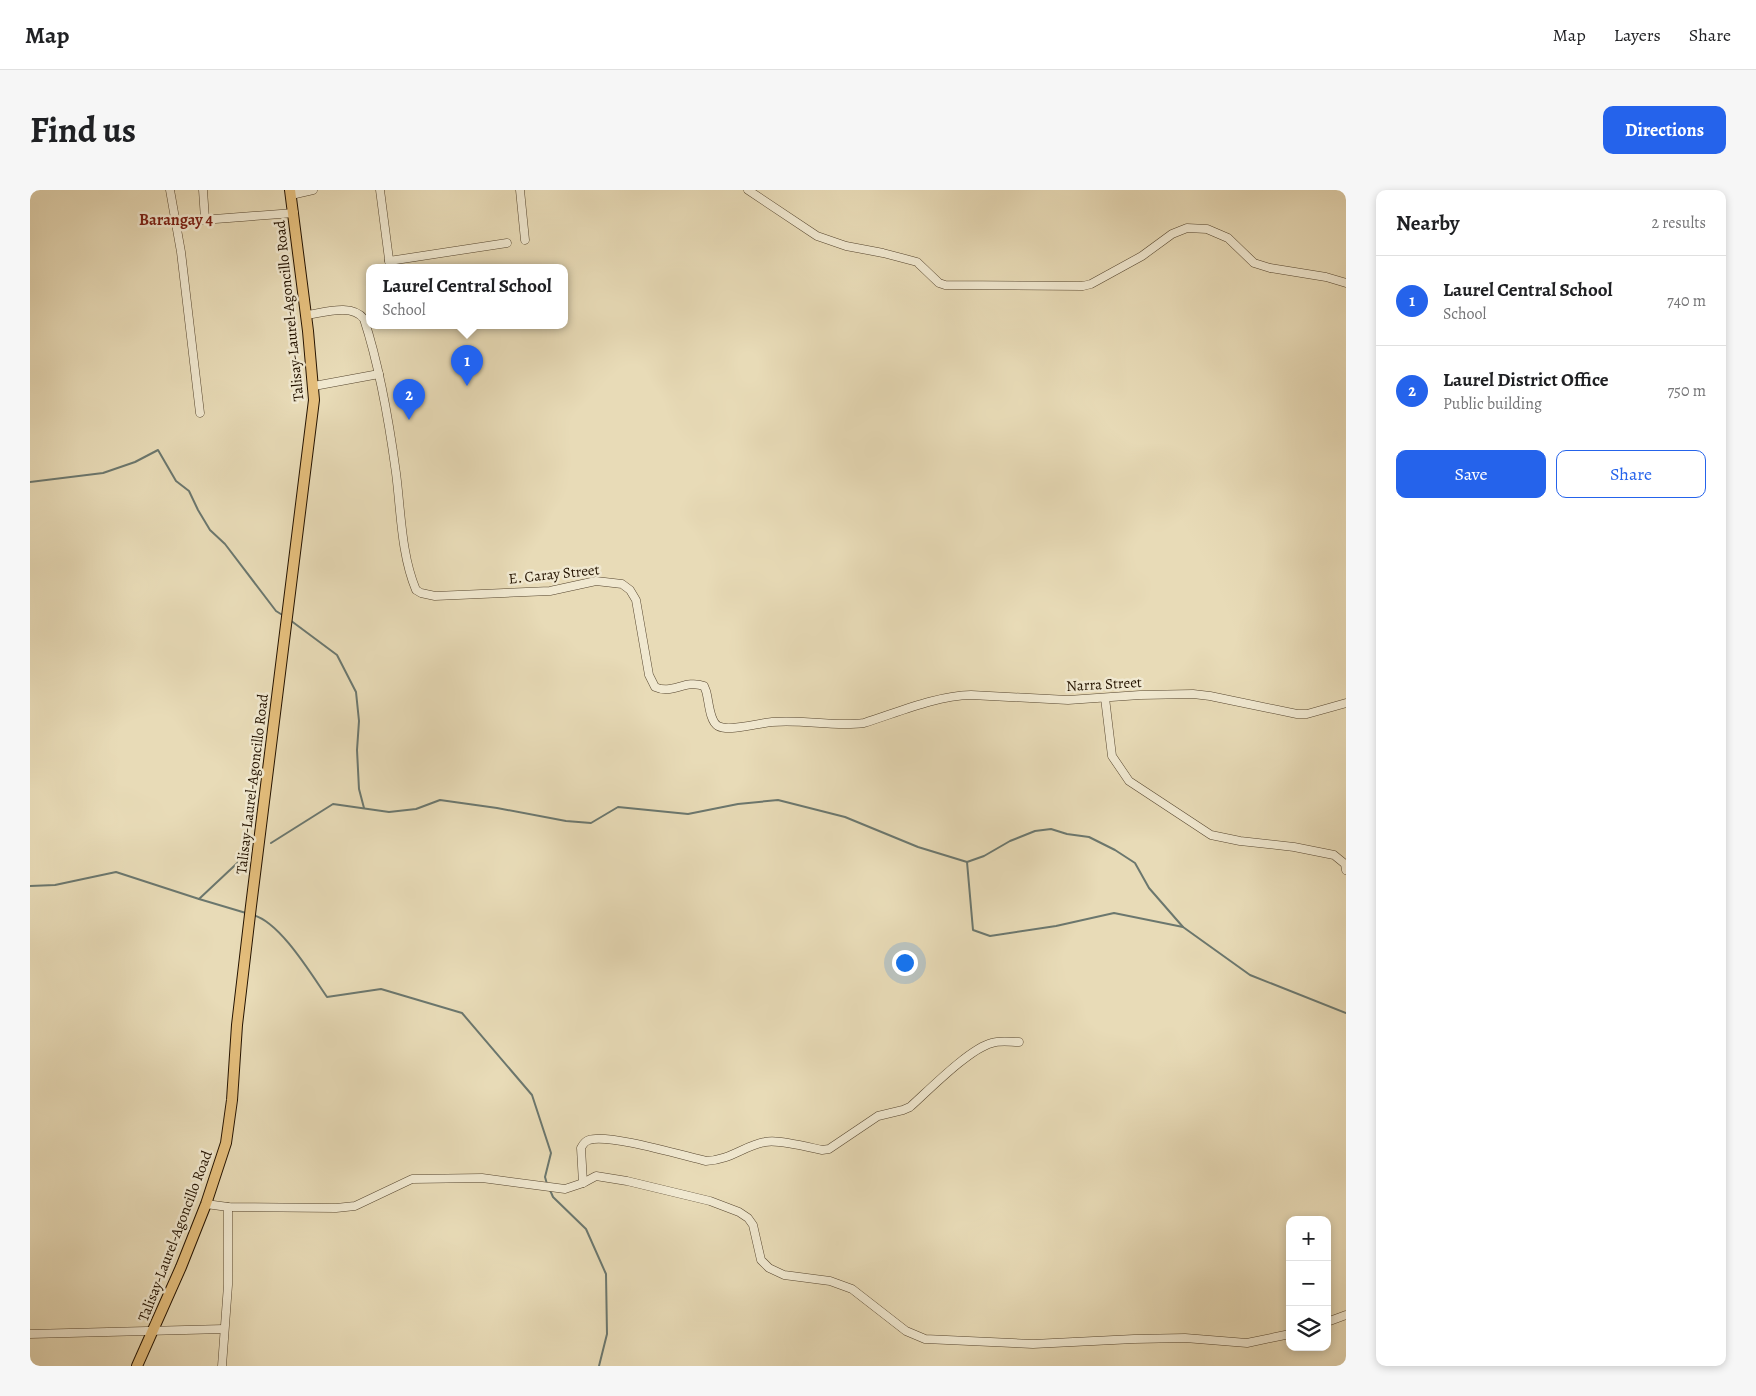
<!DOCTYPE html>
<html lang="en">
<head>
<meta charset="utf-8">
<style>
  :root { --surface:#fff; --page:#f6f6f6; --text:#202124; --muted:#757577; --line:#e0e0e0; --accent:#2563eb }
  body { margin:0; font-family:Alegreya,serif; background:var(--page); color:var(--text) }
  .controls { position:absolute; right:15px; bottom:15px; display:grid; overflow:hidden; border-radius:10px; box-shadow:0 2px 8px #0003 }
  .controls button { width:45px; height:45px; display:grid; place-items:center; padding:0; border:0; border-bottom:1px solid var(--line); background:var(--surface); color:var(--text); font:25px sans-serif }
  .you { position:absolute; left:874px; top:772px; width:18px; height:18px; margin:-12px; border:4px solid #fff; border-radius:50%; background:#1a73e8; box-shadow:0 0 0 8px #1a73e833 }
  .badge { display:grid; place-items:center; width:32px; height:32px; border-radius:50%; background:var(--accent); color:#fff; font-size:16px; font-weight:700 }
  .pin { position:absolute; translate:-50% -41px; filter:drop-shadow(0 1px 2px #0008) }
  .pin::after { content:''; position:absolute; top:26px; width:18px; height:15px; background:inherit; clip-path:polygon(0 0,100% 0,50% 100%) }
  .popup { position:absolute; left:336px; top:74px; width:202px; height:65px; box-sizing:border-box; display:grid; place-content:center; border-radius:10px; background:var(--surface); filter:drop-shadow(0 1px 4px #0005); font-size:16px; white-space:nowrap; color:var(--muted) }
  .popup b { font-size:19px; color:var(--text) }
  .popup::after { content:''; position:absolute; left:50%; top:100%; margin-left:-10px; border:10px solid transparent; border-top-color:var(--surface) }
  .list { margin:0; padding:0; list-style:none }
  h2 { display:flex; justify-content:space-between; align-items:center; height:65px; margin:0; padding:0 20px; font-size:21px }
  h2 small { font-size:16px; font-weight:400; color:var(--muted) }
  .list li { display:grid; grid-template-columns:32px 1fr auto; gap:15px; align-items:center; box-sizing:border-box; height:90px; padding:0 20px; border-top:1px solid var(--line) }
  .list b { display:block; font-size:19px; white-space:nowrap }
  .list p { margin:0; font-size:16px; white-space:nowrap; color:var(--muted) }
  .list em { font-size:16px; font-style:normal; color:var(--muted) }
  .actions { display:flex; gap:10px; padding:15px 20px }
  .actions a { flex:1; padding:11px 0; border:1px solid var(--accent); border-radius:10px; text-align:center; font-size:18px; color:var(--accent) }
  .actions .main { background:var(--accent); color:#fff }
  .icon { flex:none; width:28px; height:28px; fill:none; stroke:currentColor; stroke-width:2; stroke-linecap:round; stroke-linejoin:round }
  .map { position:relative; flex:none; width:1316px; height:1176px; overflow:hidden; border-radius:10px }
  header { display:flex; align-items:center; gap:30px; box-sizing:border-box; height:70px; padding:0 25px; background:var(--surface); border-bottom:1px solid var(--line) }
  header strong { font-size:24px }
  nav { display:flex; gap:28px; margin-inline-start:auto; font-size:18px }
  .intro { display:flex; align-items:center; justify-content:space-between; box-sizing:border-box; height:120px; padding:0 30px }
  h1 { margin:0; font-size:35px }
  .button { padding:12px 22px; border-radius:10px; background:var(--accent); color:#fff; font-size:18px; font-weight:700 }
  main { display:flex; gap:30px; padding:0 30px }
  aside { flex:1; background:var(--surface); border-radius:10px; box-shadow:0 2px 8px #0003 }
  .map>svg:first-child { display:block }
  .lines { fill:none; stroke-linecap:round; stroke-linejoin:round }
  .stream { stroke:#6b776e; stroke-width:2 }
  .minor-casing { stroke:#55452e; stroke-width:9 }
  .major-casing { stroke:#241300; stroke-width:12 }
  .minor { stroke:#f0e8d0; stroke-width:8 }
  .major { stroke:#e4be7c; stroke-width:10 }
  .labels { text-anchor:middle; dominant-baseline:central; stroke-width:5; stroke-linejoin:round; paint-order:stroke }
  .street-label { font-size:15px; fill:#241300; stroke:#f0e8d0 }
  .neighbourhood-label { font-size:16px; font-weight:bold; fill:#7a1f14; stroke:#f0e8d0 }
</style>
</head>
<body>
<header>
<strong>Map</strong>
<nav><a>Map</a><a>Layers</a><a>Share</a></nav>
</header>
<div class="intro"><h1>Find us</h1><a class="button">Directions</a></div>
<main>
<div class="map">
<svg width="1316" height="1176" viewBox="0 0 1316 1176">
  <rect width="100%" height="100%" fill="#e8dbb7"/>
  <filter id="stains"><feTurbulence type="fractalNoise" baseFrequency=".004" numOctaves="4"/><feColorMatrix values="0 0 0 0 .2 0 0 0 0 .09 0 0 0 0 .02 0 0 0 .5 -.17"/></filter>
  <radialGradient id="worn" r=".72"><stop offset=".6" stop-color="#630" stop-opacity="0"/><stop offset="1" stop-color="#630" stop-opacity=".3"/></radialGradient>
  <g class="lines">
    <g class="stream">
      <polyline points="0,292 73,283 105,272 128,260 146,291 159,301 168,320 180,340 195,354 246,421 254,426"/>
      <polyline points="260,430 307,465 326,502 329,531 327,560 329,599 334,618"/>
      <polyline points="241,653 303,614 359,622 386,619 410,610 467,618 536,631 561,633 588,617 658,624 708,614 748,610 815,627 888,657 937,672 943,740 960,746 1026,736 1084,723 1153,737 1220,785 1316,823"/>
      <polyline points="937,672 954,666 980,651 1005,641 1021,639 1037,644 1059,647 1085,660 1105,673 1119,698 1153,737"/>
      <polyline points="0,696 25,695 86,682 169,709 216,723"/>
      <polyline points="169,709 218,663"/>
      <path d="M223,725c27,7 58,59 74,82l54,-8 81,24 70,82 19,58 -6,24 2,7"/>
      <polyline points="520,1000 523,1007 556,1039 576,1084 577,1144 569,1176"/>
    </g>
    <g class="minor-casing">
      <g id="minor">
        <polyline points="140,0 151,62 170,223"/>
        <polyline points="173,0 175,29"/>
        <polyline points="350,0 360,77"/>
        <polyline points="490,0 495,50"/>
        <polyline points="718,0 787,46 816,56 853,63 887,72 909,93 915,95 1053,96 1061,94 1112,66 1142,44 1157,38 1177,39 1198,48 1224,73 1240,78 1296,87 1316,93"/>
        <polyline points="261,5 283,0"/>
        <polyline points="145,32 264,23"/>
        <polyline points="359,71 477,53"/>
        <path d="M276,125c17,-2 46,-12 58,4 16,49 25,102 32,154 5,38 5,81 20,117l5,3 14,3 115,-5 46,-10 26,3 8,6 6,10 13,75 6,12c17,8 30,-8 49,-1l2,5c3,9 3,30 12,35 11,6 41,-3 54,-4 31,-3 61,5 92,1 35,-11 71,-27 107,-28l97,5 72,-5 53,-1 17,2 87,18h10l39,-11"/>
        <polyline points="284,196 349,184"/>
        <polyline points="1075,508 1082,566 1099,591 1181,645 1210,651 1264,657 1304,665 1315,674 1316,680"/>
        <path d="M553,993l-2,-35c2,-4 4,-7 8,-8 18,-7 95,16 117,21 24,-1 38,-15 59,-19 13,-3 43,5 57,8l7,-1 49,-33 25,-6 7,-3c18,-16 60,-59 82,-64 8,-3 19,-1 27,-1"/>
        <polyline points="176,1014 198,1017 306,1018 325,1016 382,989 452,988 535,999 553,993 566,986 597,991 680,1011 709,1022 718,1028 723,1035 731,1070 739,1078 754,1085 800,1091 822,1099 876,1141 895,1149 1003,1154 1104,1149 1155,1148 1217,1153 1260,1144"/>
        <polyline points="1297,1132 1316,1125"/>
        <polyline points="0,1144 194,1139"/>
        <polyline points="192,1176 198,1095 198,1017"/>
      </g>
    </g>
    <g class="major-casing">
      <polyline id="major" points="107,1176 151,1077 176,1014 196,953 202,910 207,835 221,716 284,210 278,141 260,0"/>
    </g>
    <use href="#minor" class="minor"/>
    <use href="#major" class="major"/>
  </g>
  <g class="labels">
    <g class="street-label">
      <text transform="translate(259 121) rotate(-96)">Talisay-Laurel-Agoncillo Road</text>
      <text transform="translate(524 384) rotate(-6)">E. Caray Street</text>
      <text transform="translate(1074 494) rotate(-3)">Narra Street</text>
      <text transform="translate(222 594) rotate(-83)">Talisay-Laurel-Agoncillo Road</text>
      <text transform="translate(145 1046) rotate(-69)">Talisay-Laurel-Agoncillo Road</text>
    </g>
    <g class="neighbourhood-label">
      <text x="146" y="30">Barangay 4</text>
    </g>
  </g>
  <rect width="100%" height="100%" filter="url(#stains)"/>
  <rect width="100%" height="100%" fill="url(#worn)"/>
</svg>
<div class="controls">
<button>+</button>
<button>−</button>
<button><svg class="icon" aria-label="layers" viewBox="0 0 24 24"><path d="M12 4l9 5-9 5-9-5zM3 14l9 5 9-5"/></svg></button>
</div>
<div class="you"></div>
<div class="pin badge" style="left:437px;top:196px">1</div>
<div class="popup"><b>Laurel Central School</b>School</div>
<div class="pin badge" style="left:379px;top:230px">2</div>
</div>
<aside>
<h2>Nearby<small>2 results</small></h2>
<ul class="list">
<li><span class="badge">1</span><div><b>Laurel Central School</b><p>School</p></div><em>740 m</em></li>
<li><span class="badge">2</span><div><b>Laurel District Office</b><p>Public building</p></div><em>750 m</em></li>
</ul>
<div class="actions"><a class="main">Save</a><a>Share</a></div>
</aside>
</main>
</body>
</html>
